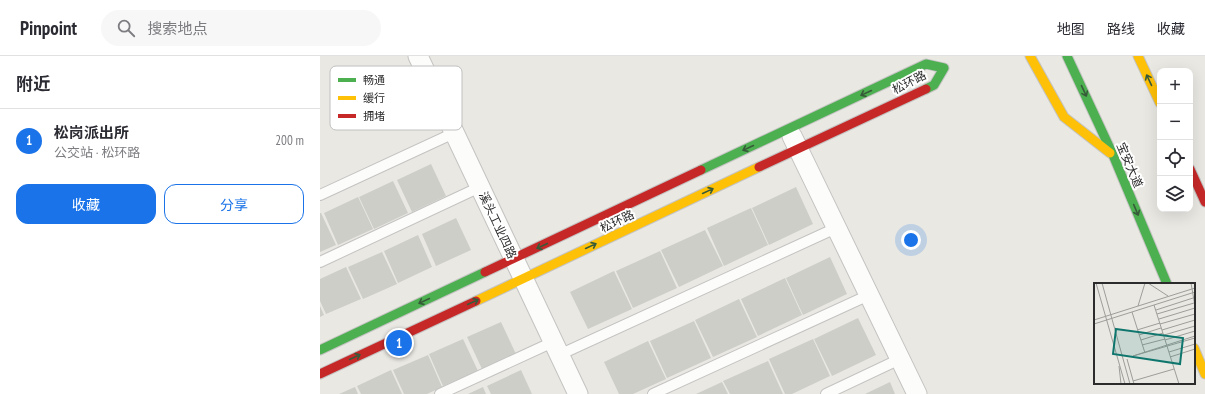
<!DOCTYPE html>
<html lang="zh">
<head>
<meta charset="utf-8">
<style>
  :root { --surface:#fff; --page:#f7f7f7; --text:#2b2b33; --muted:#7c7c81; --line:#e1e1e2; --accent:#1a73e8 }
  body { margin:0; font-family:"PT Sans Narrow","Noto Sans SC",sans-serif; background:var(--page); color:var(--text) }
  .controls { position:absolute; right:12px; top:12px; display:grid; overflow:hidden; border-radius:8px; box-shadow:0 4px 16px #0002 }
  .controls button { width:36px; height:36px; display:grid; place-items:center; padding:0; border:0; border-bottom:1px solid var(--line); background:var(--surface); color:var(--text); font:20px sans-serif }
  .you { position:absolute; left:591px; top:184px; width:14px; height:14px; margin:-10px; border:3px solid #fff; border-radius:50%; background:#1a73e8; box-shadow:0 0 0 6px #1a73e833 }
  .badge { display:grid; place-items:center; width:26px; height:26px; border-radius:50%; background:var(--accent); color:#fff; font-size:13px; font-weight:700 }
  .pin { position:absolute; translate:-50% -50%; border:2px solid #fff; box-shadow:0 1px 4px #0006 }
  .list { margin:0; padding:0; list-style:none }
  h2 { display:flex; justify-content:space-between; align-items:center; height:52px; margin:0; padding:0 16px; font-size:17px }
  h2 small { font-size:13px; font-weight:400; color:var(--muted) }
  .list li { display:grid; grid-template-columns:26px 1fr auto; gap:12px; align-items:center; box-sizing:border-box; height:64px; padding:0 16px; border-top:1px solid var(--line) }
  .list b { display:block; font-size:15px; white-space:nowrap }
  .list p { margin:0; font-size:13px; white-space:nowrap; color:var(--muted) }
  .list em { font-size:13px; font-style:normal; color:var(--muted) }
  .actions { display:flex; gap:8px; padding:12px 16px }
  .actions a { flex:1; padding:9px 0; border:1px solid var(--accent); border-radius:12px; text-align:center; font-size:14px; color:var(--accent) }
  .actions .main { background:var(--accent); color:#fff }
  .icon { flex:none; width:22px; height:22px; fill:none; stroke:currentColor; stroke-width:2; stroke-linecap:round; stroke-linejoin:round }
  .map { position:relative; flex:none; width:885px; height:338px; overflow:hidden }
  header { display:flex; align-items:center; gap:24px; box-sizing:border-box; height:56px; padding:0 20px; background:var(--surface); border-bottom:1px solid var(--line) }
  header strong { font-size:19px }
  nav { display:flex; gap:22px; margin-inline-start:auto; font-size:14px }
  .search { width:280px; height:36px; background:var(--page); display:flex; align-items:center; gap:10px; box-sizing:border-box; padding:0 14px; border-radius:22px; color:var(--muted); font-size:15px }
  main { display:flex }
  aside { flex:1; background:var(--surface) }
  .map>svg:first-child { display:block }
  .building { fill:#cecec9 }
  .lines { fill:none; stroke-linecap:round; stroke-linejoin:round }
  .lane-casing { stroke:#c4c3c2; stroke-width:12 }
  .street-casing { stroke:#c4c3c2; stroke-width:21 }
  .fast-casing { stroke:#c4c3c2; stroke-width:11 }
  .slow-casing { stroke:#c4c3c2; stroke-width:11 }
  .jam-casing { stroke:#c4c3c2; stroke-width:11 }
  .lane { stroke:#fcfcfb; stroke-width:10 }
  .street { stroke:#fcfcfb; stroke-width:19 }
  .fast { stroke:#4caf50; stroke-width:9 }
  .slow { stroke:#ffc107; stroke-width:9 }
  .jam { stroke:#c62828; stroke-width:9 }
  .oneway { stroke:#375a39 }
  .labels { text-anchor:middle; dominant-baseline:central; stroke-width:4; stroke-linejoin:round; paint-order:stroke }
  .street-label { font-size:12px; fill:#2c2c2c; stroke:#fff }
  .inset-road { fill:none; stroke:#9d9d9a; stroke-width:1 }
  .view { fill:#0f766e; fill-opacity:0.15; stroke:#0f766e; stroke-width:2 }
  .inset-edge { fill:none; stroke:#2c2c2c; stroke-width:2 }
  .key { fill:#fff; stroke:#c0c0c0; stroke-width:1 }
  .key-label { font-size:11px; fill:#2c2c2c }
</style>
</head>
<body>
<header>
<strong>Pinpoint</strong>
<div class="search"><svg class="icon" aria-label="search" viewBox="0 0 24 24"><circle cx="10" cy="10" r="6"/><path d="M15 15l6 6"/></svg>搜索地点</div>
<nav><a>地图</a><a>路线</a><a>收藏</a></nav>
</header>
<main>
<aside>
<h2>附近<small></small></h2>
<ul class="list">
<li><span class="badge">1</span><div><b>松岗派出所</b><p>公交站 · 松环路</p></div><em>200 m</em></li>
</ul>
<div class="actions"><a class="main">收藏</a><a>分享</a></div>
</aside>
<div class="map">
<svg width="885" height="338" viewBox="0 0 885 338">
  <rect width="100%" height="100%" fill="#e9e8e3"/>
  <g class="building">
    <polygon points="111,108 126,140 92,156 77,124"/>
    <polygon points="73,125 88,157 54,173 39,141"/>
    <polygon points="476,131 493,168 449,189 432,152"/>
    <polygon points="38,141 53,173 18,189 4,157"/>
    <polygon points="431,152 448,189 404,210 387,172"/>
    <polygon points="0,157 1,157 16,189 0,196"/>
    <polygon points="136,162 151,194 116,210 102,178"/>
    <polygon points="385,174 403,210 359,231 341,194"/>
    <polygon points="98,179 112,211 78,227 64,195"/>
    <polygon points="340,195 357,232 313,252 296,215"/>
    <polygon points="62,196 77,228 43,243 28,211"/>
    <polygon points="510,201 527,238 483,259 466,222"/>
    <polygon points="26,211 41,243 6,258 0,245 0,223"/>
    <polygon points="294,215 312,253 268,273 250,236"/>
    <polygon points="465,222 482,259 438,280 421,243"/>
    <polygon points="419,243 437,281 393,301 375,264"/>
    <polygon points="0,250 4,259 0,261"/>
    <polygon points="538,262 556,299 512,320 494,283"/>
    <polygon points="374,265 391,302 347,322 330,285"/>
    <polygon points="181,266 196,298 162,313 147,281"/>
    <polygon points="143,283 158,315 123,330 109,298"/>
    <polygon points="493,283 510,320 472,338 465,338 449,303"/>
    <polygon points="328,285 346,323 313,338 299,338 284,306"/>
    <polygon points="108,299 122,331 107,338 84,338 73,314"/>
    <polygon points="448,305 463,338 410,338 403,325"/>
    <polygon points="71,314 82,338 41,338 37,330"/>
    <polygon points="201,314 212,338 171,338 167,330"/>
    <polygon points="402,326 408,338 376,338"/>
    <polygon points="570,326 575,338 545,338"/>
    <polygon points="35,331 38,338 19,338"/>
    <polygon points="163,331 166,338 148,338"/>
  </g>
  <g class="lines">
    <g class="lane-casing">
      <g id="lane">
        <polyline points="0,139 134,77"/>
        <polyline points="0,206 160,131"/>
        <polyline points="239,299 516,172"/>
        <polyline points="120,338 233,286"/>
        <polyline points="333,338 549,239"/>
        <polyline points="506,338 580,303"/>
      </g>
    </g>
    <g class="street-casing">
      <g id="street">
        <polyline points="98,0 258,338"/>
        <polyline points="472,80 597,338"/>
      </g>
    </g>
    <g class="fast-casing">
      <g id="fast">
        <polyline points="747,0 793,99 847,228"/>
        <polyline points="381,114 606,8 624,12 614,29 606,33"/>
        <polyline points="0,294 165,216"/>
      </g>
    </g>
    <g class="slow-casing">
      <g id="slow">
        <polyline points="710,0 744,61 790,97"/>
        <polyline points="818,0 840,47"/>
        <polyline points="156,245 439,111"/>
        <polyline points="874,292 885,318"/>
      </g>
    </g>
    <g class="jam-casing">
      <g id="jam">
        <polyline points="439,111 606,33"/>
        <polyline points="870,113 885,146"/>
        <polyline points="165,216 381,114"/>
        <polyline points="0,318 156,245"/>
      </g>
    </g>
    <use href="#lane" class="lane"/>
    <use href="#street" class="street"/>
    <use href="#fast" class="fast"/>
    <use href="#slow" class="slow"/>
    <use href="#jam" class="jam"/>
  </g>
  <defs><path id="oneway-shaft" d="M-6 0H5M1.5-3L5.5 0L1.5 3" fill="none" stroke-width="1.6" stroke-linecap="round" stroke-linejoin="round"/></defs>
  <g class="oneway">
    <use href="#oneway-shaft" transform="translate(829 24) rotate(-115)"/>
    <use href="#oneway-shaft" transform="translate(764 35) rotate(65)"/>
    <use href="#oneway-shaft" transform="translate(546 37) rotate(155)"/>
    <use href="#oneway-shaft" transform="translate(428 92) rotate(155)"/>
    <use href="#oneway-shaft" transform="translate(388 135) rotate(-25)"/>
    <use href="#oneway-shaft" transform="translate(816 154) rotate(67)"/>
    <use href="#oneway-shaft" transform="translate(222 190) rotate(155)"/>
    <use href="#oneway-shaft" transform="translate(271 190) rotate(-25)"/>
    <use href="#oneway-shaft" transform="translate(104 245) rotate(155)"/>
    <use href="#oneway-shaft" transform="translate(153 246) rotate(-25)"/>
    <use href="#oneway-shaft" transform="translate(35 301) rotate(-25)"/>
  </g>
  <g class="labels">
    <g class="street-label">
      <text transform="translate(589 26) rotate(-27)">松环路</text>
      <text transform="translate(810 109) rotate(67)">宝安大道</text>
      <text transform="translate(297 165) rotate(-25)">松环路</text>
      <text transform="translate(178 169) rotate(65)">溪头工业四路</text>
    </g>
  </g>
  <g transform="translate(774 227)">
    <rect width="101" height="101" fill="#e9e8e3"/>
    <path class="inset-road" d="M2,0l29,101M8,0l28,101M54,0l20,13M97,0l4,23M60,22l25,79M44,23l7,-23M62,27l37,-12M38,29l13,41M63,31l37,-11M65,36l36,-11M0,37l101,-32M0,41l101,-32M66,41l35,-10M43,47l23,-7M68,47l33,-10M45,52l22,-7M70,52l31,-9M101,53l-62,20 62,-18M47,57l22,-7M71,57l30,-9M48,62l23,-6M75,69l26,-8M76,74l25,-8M33,76l7,25M25,83l2,18M39,98l41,-12"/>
    <path class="view" d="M22,46l67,9 -3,26 -67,-10z"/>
    <rect width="101" height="101" class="inset-edge"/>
  </g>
  <rect x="10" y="10" width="132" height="64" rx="6" class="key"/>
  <rect x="18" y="22" width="18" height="4" fill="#4caf50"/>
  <rect x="18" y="40" width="18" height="4" fill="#ffc107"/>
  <rect x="18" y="58" width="18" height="4" fill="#c62828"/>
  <g class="key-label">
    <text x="43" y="28">畅通</text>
    <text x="43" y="46">缓行</text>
    <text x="43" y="64">拥堵</text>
  </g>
</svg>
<div class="controls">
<button>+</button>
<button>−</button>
<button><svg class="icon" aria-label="locate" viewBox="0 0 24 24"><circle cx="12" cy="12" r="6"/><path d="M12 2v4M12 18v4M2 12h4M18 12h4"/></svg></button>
<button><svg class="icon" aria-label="layers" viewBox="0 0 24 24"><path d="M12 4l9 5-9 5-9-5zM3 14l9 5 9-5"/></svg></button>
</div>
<div class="you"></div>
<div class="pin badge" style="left:79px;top:287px">1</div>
</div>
</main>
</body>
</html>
